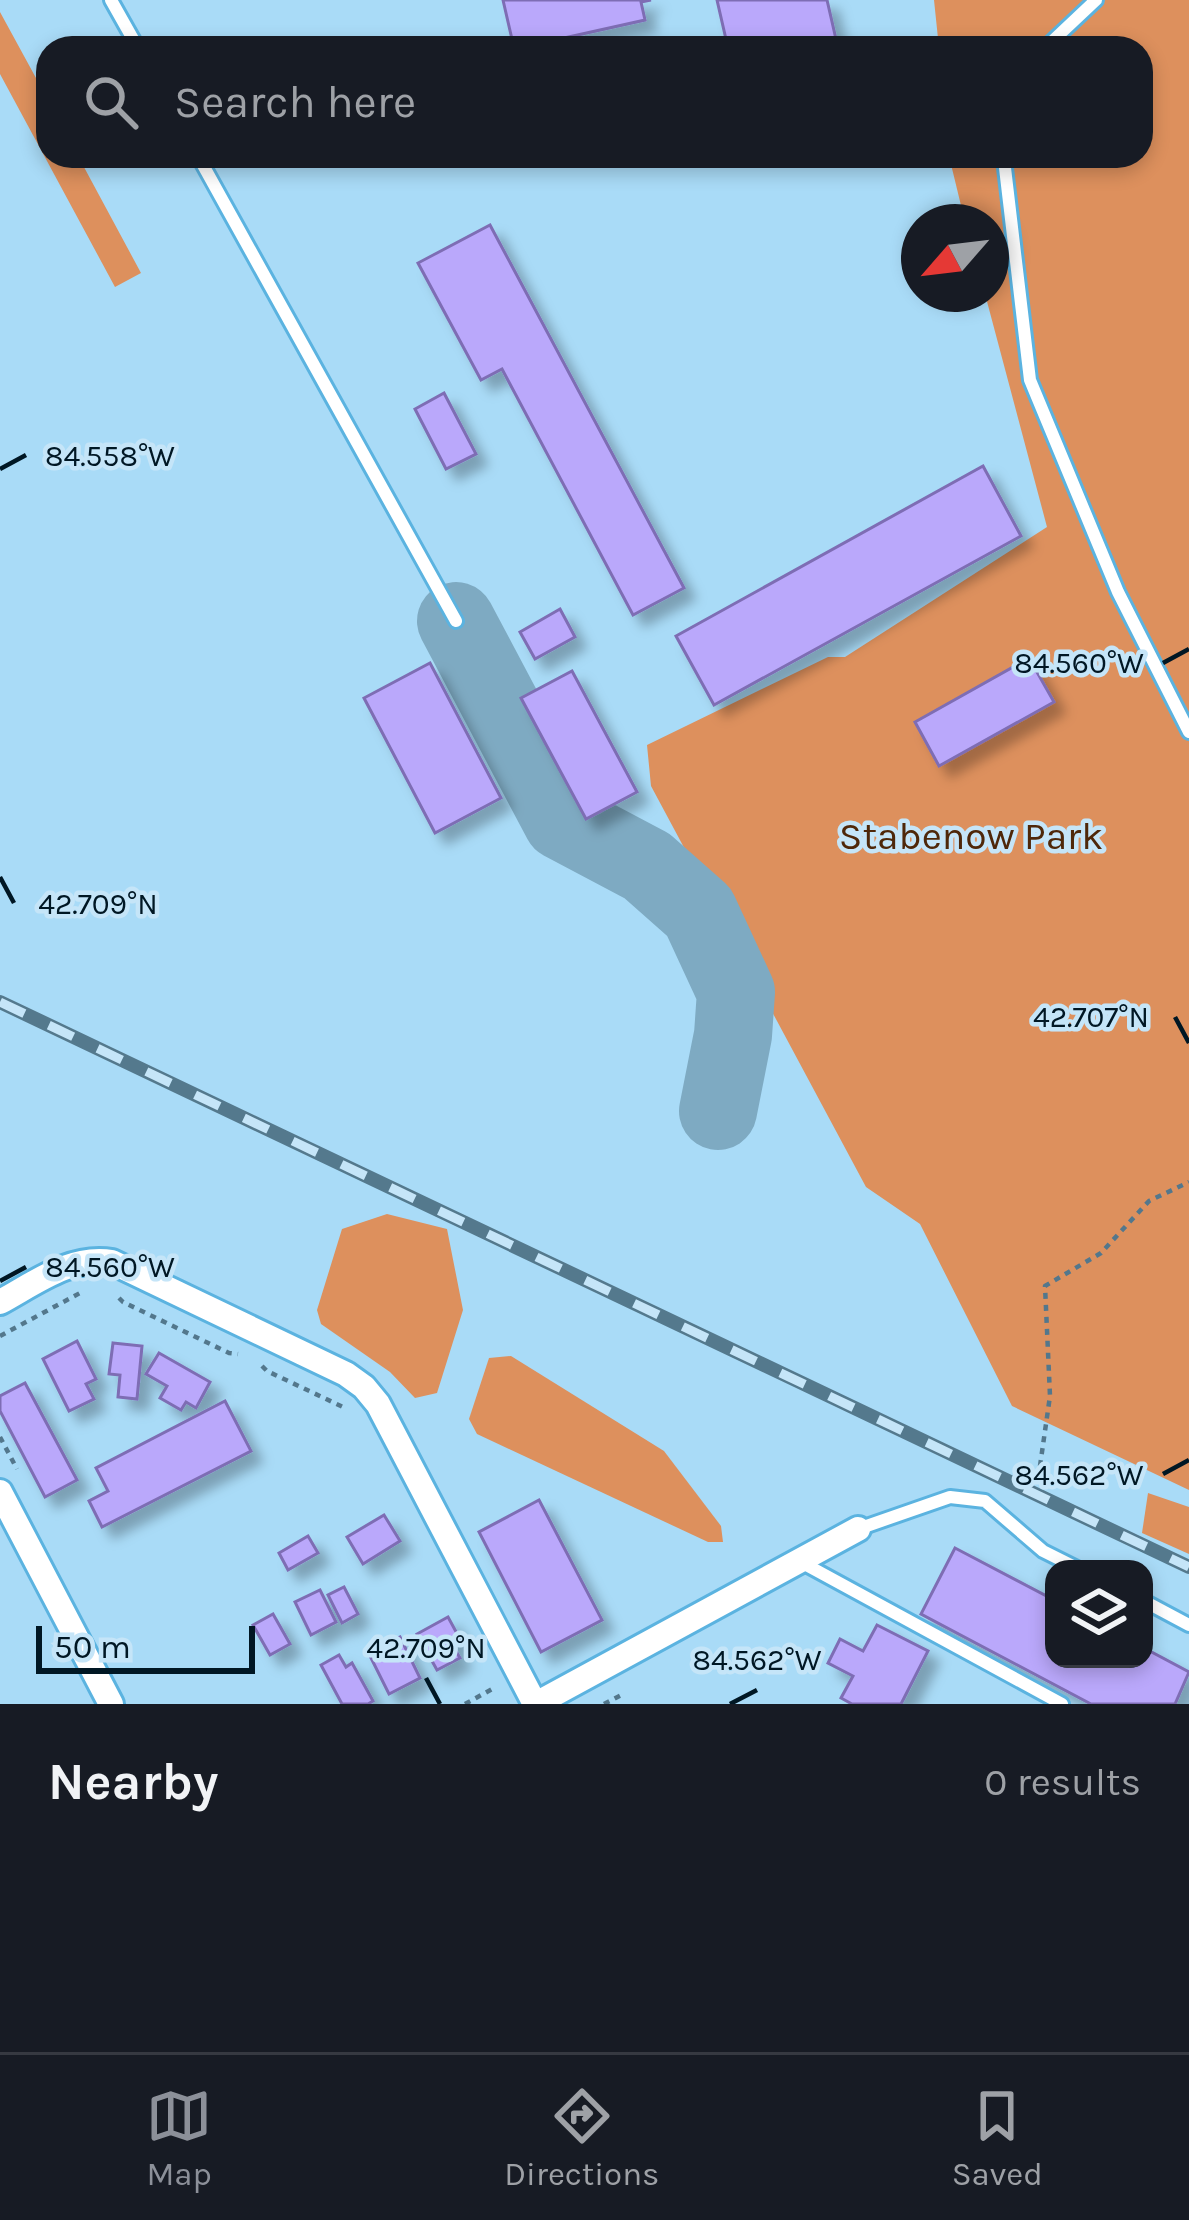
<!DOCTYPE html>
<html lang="en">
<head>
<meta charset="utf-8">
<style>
  :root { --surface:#171b24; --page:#242831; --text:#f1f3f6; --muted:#9ea1a6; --line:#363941; --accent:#8c9099 }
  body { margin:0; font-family:Karla,sans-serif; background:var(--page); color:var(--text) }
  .controls { position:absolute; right:36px; bottom:36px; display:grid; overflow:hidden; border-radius:24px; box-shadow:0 6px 18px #0003 }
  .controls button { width:108px; height:108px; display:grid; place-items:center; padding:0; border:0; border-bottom:3px solid var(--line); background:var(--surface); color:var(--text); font:60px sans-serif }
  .compass { position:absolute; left:901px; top:204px; width:108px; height:108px; border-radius:50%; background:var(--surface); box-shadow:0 6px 18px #0003; rotate:242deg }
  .scale { position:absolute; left:36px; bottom:30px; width:219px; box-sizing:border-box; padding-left:12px; border:6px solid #001724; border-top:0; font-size:33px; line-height:42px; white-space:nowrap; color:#001724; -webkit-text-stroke:9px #c5e5f8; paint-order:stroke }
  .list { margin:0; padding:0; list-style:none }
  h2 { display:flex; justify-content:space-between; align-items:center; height:156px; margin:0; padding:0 48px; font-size:51px }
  h2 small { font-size:39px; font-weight:400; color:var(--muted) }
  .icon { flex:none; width:66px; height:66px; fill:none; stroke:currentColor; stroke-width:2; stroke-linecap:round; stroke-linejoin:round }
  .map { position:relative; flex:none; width:1189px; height:1704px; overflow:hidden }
  .search { position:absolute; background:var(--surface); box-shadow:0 6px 18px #0003; left:36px; right:36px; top:36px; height:132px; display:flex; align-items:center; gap:30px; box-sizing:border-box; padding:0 42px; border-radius:36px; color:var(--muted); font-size:45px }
  .sheet { height:348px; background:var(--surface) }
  nav { display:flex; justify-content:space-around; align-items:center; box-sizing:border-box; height:168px; border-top:3px solid var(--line); background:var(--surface); font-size:33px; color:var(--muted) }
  nav a { display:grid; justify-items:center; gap:6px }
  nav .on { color:var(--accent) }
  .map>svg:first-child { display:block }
  .green { fill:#dd905d }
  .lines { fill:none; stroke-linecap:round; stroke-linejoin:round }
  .taxiway { stroke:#7eaac2; stroke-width:78 }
  .building { fill:#baa8fb; stroke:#7e6db4; stroke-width:3; filter:url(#shadow) }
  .lane-casing { stroke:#5bb3e0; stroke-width:18 }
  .street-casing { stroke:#5bb3e0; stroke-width:30 }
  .path { stroke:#53778c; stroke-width:4.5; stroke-dasharray:6 6; stroke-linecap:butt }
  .lane { stroke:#fff; stroke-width:12 }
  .street { stroke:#fff; stroke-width:24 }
  .rail-casing { stroke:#54798d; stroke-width:14 }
  .rail { stroke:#c5e5f8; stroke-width:9; stroke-dasharray:27; stroke-linecap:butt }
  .ticks { fill:none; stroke:#001724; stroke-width:4.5 }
  .labels { text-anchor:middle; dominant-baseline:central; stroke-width:9; stroke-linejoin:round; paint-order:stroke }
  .park-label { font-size:39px; fill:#4e2709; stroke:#c5e5f8 }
  .ticks-label { font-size:30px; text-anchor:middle; fill:#001724; stroke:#c5e5f8; stroke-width:9; stroke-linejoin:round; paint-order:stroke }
</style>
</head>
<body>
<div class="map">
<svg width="1189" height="1704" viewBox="0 0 1189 1704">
  <defs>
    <filter id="shadow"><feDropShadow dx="11" dy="11" stdDeviation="6" flood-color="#0004"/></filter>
  </defs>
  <rect width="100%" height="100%" fill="#a9dbf7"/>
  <g class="green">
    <polygon points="934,0 1189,0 1189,1490 1012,1406 920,1224 866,1187 651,786 647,745 828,657 845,657 1047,527 985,294 991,294 991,222 965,222 949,156 1141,156 1141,48 939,48"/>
    <polygon points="0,12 48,100 48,156 78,156 141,273 115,287 0,74"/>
    <polygon points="387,1214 447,1229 463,1310 437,1393 415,1398 390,1372 321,1324 317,1310 342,1229"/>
    <polygon points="511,1356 664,1451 721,1526 723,1542 708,1542 477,1434 469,1419 489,1358"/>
    <polygon points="1148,1493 1189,1507 1189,1554 1142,1533"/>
  </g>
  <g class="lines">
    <polyline class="taxiway" points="456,621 562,821 647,866 699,912 736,992 733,1035 718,1111"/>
  </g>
  <g class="building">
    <polygon points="503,0 651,0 641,2 645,20 519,48 514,48"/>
    <polygon points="717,0 827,0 838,48 728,48"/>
    <polygon points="490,225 684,588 633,615 502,369 481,380 418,263"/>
    <polygon points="444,393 476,454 446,469 415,409"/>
    <polygon points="983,466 1021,536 714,705 676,636"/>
    <polygon points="560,609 575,637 535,659 520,632"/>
    <polygon points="1029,658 1054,702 939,766 915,722"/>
    <polygon points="430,663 501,798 435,833 364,698"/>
    <polygon points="572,671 637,792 586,819 521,698"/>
    <polygon points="77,1341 96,1379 86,1384 94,1399 69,1411 43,1359"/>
    <polygon points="113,1343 142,1346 137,1399 118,1397 120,1375 109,1374"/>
    <polygon points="159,1353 210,1382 196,1408 186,1402 181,1410 160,1398 167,1386 146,1374"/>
    <polygon points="25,1383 77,1480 45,1497 0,1411 0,1396"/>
    <polygon points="225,1401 251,1451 102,1527 89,1501 108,1491 96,1468"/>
    <polygon points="539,1500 602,1620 541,1652 479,1532"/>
    <polygon points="384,1515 400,1541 363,1564 347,1537"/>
    <polygon points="308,1536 318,1553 288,1570 279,1553"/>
    <polygon points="955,1548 1054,1600 1054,1659 1144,1659 1144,1648 1189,1672 1175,1704 1091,1704 921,1614"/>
    <polygon points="344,1587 358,1614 342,1623 328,1595"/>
    <polygon points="320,1590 336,1622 311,1635 295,1602"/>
    <polygon points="273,1614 290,1644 270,1655 253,1625"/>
    <polygon points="448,1617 460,1639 451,1643 460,1658 437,1670 417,1634"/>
    <polygon points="877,1625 928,1651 901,1704 852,1704 841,1698 853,1676 828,1663 840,1639 863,1651"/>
    <polygon points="400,1637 420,1678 389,1694 368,1652"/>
    <polygon points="339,1655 346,1667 352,1663 373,1701 368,1704 342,1704 321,1665"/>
  </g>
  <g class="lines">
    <g class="lane-casing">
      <g id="lane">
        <polyline points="111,0 138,48"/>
        <polyline points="1045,48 1096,0"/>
        <polyline points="198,156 456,621"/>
        <polyline points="1008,156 1005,168 1030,380 1118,592 1189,732"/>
        <polyline points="858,1529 950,1497 985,1501 1043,1551 1079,1569"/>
        <polyline points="799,1561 1062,1704"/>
        <polyline points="1144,1601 1189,1625"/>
      </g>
    </g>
    <g class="street-casing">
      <g id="street">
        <path d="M0,1302c35,-19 71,-47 112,-40l234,112 18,13 14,17 157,300"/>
        <polyline points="0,1492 111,1704"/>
        <polyline points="536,1704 858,1529"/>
      </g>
    </g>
    <g class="path">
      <polyline points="119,1298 123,1302 229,1353 238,1354"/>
      <polyline points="0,1336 80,1293"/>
      <polyline points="262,1366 267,1371 343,1407"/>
      <polyline points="0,1437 17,1469"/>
      <polyline points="1040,1466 1050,1396 1045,1286 1101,1253 1149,1201 1189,1182"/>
      <polyline points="465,1704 494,1688"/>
      <polyline points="604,1704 625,1693"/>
    </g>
    <use href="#lane" class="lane"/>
    <use href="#street" class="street"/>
    <g class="rail-casing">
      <polyline id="rail" points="0,1002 1189,1567"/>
    </g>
    <use href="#rail" class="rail"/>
  </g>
  <path class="ticks" d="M0,469l26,-14M1163,663l26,-14M0,877l14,26M1175,1017l14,26M0,1281l26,-14M1163,1474l26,-14M426,1678l14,26M730,1704l27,-14"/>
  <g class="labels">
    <g class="park-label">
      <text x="971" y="836">Stabenow Park</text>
    </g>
  </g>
  <g class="ticks-label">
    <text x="110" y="466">84.558°W</text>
    <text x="1079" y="673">84.560°W</text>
    <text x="98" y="914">42.709°N</text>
    <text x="1091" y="1027">42.707°N</text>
    <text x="110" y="1277">84.560°W</text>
    <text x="1079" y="1485">84.562°W</text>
    <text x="426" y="1658">42.709°N</text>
    <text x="757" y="1670">84.562°W</text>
  </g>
</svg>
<div class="controls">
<button><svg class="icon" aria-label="layers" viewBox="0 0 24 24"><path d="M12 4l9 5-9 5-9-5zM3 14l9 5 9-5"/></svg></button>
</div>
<svg class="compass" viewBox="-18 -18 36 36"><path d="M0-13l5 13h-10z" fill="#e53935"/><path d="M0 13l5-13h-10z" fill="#9ea1a6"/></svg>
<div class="scale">50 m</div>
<div class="search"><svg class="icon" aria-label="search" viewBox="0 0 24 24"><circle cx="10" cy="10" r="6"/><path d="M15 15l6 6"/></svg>Search here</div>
</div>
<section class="sheet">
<h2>Nearby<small>0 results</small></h2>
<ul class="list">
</ul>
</section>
<nav>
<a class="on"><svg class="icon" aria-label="map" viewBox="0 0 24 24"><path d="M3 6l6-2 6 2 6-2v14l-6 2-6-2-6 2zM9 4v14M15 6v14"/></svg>Map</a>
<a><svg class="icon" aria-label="directions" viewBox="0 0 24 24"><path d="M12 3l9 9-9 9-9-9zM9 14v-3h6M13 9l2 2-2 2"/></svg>Directions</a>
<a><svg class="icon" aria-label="saved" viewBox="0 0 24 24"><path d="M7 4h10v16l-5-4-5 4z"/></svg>Saved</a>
</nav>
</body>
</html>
